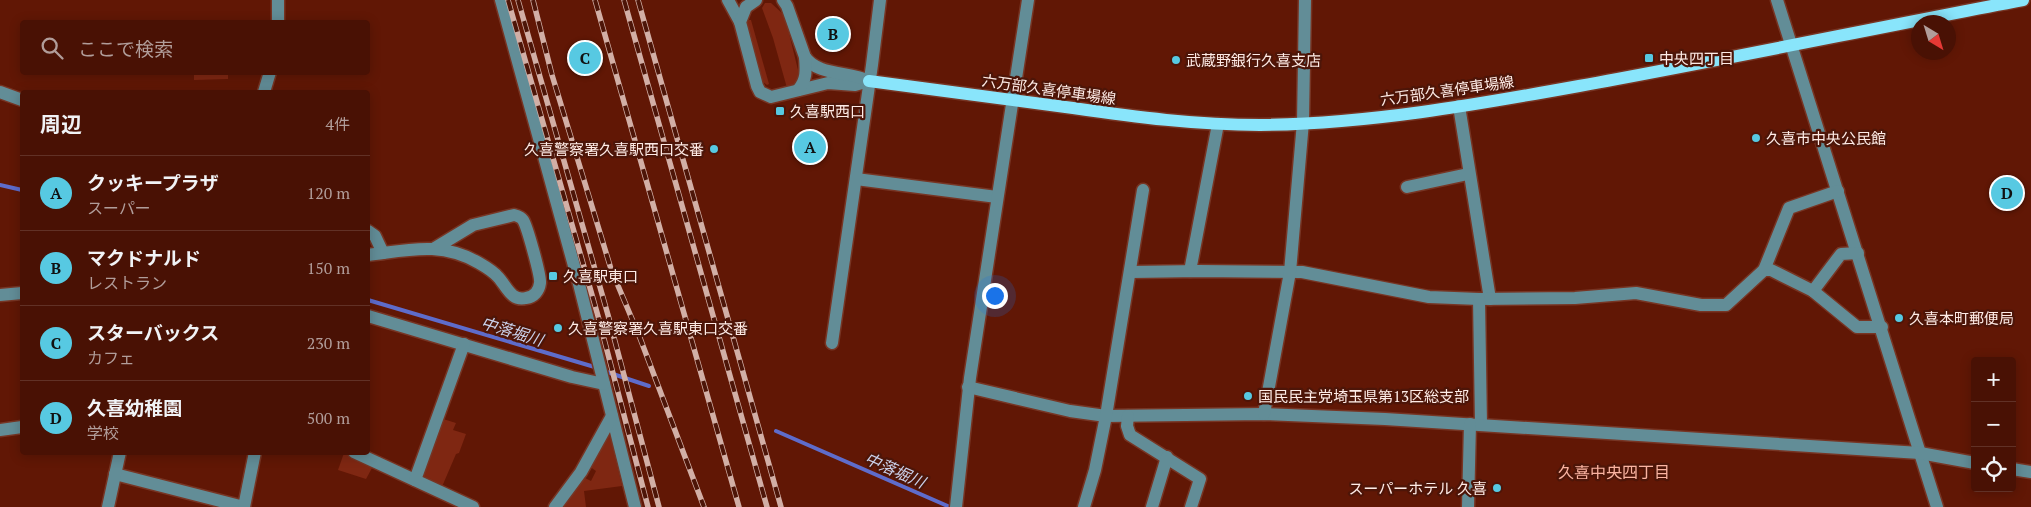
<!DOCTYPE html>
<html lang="ja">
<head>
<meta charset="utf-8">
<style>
  :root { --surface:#491104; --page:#501a0e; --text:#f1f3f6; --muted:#b19d9a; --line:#613126; --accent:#57c9e2 }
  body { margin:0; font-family:"PT Serif","Noto Sans JP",serif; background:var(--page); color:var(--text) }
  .controls { position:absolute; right:15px; bottom:15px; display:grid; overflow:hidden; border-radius:5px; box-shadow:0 2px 12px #0003 }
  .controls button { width:45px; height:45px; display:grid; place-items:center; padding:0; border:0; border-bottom:1px solid var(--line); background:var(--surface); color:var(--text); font:25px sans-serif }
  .compass { position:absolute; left:1911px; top:15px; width:45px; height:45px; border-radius:50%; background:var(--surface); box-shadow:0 2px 12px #0003; rotate:142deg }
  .you { position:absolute; left:994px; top:295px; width:18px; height:18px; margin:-12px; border:4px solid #fff; border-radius:50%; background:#1a73e8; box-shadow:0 0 0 8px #1a73e833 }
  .badge { display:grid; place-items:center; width:32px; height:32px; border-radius:50%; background:var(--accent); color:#111; font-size:16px; font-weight:700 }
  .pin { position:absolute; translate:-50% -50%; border:2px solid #fff; box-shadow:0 1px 5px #0006 }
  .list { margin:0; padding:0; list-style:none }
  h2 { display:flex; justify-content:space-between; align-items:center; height:65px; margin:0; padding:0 20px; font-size:21px }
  h2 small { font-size:16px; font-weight:400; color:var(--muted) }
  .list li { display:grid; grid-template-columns:32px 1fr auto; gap:15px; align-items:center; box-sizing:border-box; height:75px; padding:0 20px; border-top:1px solid var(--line) }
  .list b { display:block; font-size:19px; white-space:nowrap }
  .list p { margin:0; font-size:16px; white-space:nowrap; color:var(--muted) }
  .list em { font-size:16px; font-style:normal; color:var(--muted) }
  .icon { flex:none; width:28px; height:28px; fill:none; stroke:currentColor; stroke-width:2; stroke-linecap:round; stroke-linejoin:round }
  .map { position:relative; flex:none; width:2031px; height:507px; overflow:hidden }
  .search { position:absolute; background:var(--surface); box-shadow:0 2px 12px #0003; left:20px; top:20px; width:350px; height:55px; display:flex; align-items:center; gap:12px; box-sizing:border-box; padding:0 18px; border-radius:5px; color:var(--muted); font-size:19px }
  .panel { position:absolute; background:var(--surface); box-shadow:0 2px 12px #0003; left:20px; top:90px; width:350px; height:365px; border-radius:5px }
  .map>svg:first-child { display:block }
  .green { fill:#7f2712 }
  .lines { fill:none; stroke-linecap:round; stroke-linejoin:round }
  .stream { stroke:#5e6ccb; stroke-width:4 }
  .minor-casing { stroke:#773524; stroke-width:15 }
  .major-casing { stroke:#773524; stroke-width:15 }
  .minor { stroke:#628d97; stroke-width:12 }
  .major { stroke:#89e5fb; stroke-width:12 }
  .rail-casing { stroke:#d2afa6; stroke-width:5.5 }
  .rail { stroke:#4d1508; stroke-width:4; stroke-dasharray:11; stroke-linecap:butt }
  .poi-dot { fill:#57c9e2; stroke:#4d1508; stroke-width:2 }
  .labels { text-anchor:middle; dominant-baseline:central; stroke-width:4.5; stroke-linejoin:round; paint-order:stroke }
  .poi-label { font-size:15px; fill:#feebe6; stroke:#4d1508; text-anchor:start }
  .street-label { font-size:15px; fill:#feebe6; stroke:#4d1508 }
  .water-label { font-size:16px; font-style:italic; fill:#cad0e9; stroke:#4d1508 }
  .neighbourhood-label { font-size:16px; fill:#fab3a1; stroke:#4d1508 }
</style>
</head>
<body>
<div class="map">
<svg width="2031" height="507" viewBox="0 0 2031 507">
  <rect width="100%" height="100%" fill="#611705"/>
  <g class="green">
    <path d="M765,3h6l12,11 3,7 13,53c-1,8 -4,13 -12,14l-14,-50 -11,-30z"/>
    <polygon points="749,20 751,20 769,84 767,85 763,82 747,22"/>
    <polygon points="194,73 228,73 228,79 194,80"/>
    <polygon points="440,418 456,423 453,430 466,434 459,453 456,454 441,489 419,479"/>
    <polygon points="606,435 610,435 622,486 584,491 586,507 563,507 583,477 591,481 596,471 589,466"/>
    <polygon points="344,453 363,460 372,468 366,479 338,470"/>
  </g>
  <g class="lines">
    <g class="stream">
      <polyline points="0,185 22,190"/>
      <polyline points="368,300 598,368"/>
      <polyline points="604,371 649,386"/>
      <polyline points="776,431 950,507"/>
    </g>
    <g class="minor-casing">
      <g id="minor">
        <polyline points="278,0 278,22"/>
        <polyline points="501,0 579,284 635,507"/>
        <polyline points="728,0 740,22"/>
        <polyline points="756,0 746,7 740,22 757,86 760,92 771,97 828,83 855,85 869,81"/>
        <path d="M783,0l4,6 18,51c13,19 44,14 64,24"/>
        <polyline points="1777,0 1937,507"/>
        <path d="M798,90c9,-10 8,-20 7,-33"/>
        <polyline points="0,92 22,100"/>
        <polyline points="264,92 270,72"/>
        <polyline points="1459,106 1490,299"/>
        <polyline points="856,179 997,197"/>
        <polyline points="1407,187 1468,174"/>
        <polyline points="368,231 375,236 383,253"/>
        <path d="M368,255c41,-5 73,-14 111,8 7,4 14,8 19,14 8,8 13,25 28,21 8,-1 13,-7 14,-15 1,-7 -13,-57 -17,-63 -2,-3 -5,-4 -9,-5l-41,10 -38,23"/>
        <polyline points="1764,270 1789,208 1838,191"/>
        <polyline points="1190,271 1218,124"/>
        <polyline points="1131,272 1199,271 1302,272 1429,297 1479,299 1575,298 1636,293 1701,305 1726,305 1764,270 1771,270 1813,291 1857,327 1882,327"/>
        <polyline points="1813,291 1841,254 1858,253"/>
        <polyline points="0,295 22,293"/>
        <polyline points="1479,299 1481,425"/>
        <polyline points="368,316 572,377 604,384"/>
        <polyline points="832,343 872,65 880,0"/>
        <polyline points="968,387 1070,411 1106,416 1264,414 1385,419 1920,453 1975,463"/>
        <polyline points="1264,414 1290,272 1303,122 1305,0"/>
        <polyline points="1128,416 1127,426 1130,435 1200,479 1191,507"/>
        <polyline points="0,430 22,427"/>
        <polyline points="354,452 473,507"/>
        <polyline points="2012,469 2031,472"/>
        <polyline points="115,474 244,507"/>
        <polyline points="415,480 464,344"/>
        <polyline points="108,507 120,452"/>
        <polyline points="244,507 255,452"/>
        <polyline points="555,507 581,472 612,416"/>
        <polyline points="956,507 970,378 1028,0"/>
        <polyline points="1084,507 1095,470 1106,416 1143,190"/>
        <polyline points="1152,507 1167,457"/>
        <polyline points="1468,507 1470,424"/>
      </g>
    </g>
    <g class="major-casing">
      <path id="major" d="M869,81c68,9 136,18 204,27 62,9 124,17 187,17 107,-1 214,-20 319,-39 149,-27 296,-58 444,-86"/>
    </g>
    <use href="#minor" class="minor"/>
    <use href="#major" class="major"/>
    <g class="rail-casing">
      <g id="rail">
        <polyline points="508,0 598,316 648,507"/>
        <polyline points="518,0 608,315 659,507"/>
        <polyline points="533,0 552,75 611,269 640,338 704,507"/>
        <polyline points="595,0 739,507"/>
        <polyline points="624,0 767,507"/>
        <polyline points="638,0 781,507"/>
      </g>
    </g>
    <use href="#rail" class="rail"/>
  </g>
  <g class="poi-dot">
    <rect x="1644" y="53" width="10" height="10" rx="2.5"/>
    <circle cx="1176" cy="60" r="5"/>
    <rect x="775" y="106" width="10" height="10" rx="2.5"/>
    <circle cx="1756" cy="138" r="5"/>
    <circle cx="714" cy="149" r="5"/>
    <rect x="548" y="271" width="10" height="10" rx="2.5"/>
    <circle cx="1899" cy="318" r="5"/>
    <circle cx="558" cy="328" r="5"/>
    <circle cx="1248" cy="396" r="5"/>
    <circle cx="1497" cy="488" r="5"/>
  </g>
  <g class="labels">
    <g class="poi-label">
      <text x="1659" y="58">中央四丁目</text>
      <text x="1186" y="60">武蔵野銀行久喜支店</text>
      <text x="790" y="111">久喜駅西口</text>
      <text x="1766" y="138">久喜市中央公民館</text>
      <text x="704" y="149" text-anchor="end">久喜警察署久喜駅西口交番</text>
      <text x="563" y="276">久喜駅東口</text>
      <text x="1909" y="318">久喜本町郵便局</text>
      <text x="568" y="328">久喜警察署久喜駅東口交番</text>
      <text x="1258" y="396">国民民主党埼玉県第13区総支部</text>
      <text x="1487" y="488" text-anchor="end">スーパーホテル 久喜</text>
    </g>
    <g class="street-label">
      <text transform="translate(1049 89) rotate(8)">六万部久喜停車場線</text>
      <text transform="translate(1447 90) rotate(-8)">六万部久喜停車場線</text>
    </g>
    <g class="water-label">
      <text transform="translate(512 331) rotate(17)">中落堀川</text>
      <text transform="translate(895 470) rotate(24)">中落堀川</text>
    </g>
    <g class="neighbourhood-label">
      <text x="1614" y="472">久喜中央四丁目</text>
    </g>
  </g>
</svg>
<div class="controls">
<button>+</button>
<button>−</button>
<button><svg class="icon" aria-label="locate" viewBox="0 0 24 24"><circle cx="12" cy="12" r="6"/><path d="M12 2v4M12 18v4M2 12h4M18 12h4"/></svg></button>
</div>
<svg class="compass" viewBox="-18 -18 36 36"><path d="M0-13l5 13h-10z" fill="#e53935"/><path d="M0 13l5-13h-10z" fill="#b19d9a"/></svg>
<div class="you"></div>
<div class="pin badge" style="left:810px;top:147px">A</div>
<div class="pin badge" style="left:833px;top:34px">B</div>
<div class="pin badge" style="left:585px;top:58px">C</div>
<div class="pin badge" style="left:2007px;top:193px">D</div>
<div class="search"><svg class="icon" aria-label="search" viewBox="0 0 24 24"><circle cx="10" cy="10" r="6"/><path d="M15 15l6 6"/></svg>ここで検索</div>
<section class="panel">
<h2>周辺<small>4件</small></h2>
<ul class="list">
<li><span class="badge">A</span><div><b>クッキープラザ</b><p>スーパー</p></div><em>120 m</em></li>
<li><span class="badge">B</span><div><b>マクドナルド</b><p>レストラン</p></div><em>150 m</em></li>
<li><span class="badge">C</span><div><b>スターバックス</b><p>カフェ</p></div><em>230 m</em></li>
<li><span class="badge">D</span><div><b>久喜幼稚園</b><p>学校</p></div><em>500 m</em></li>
</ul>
</section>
</div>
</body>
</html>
